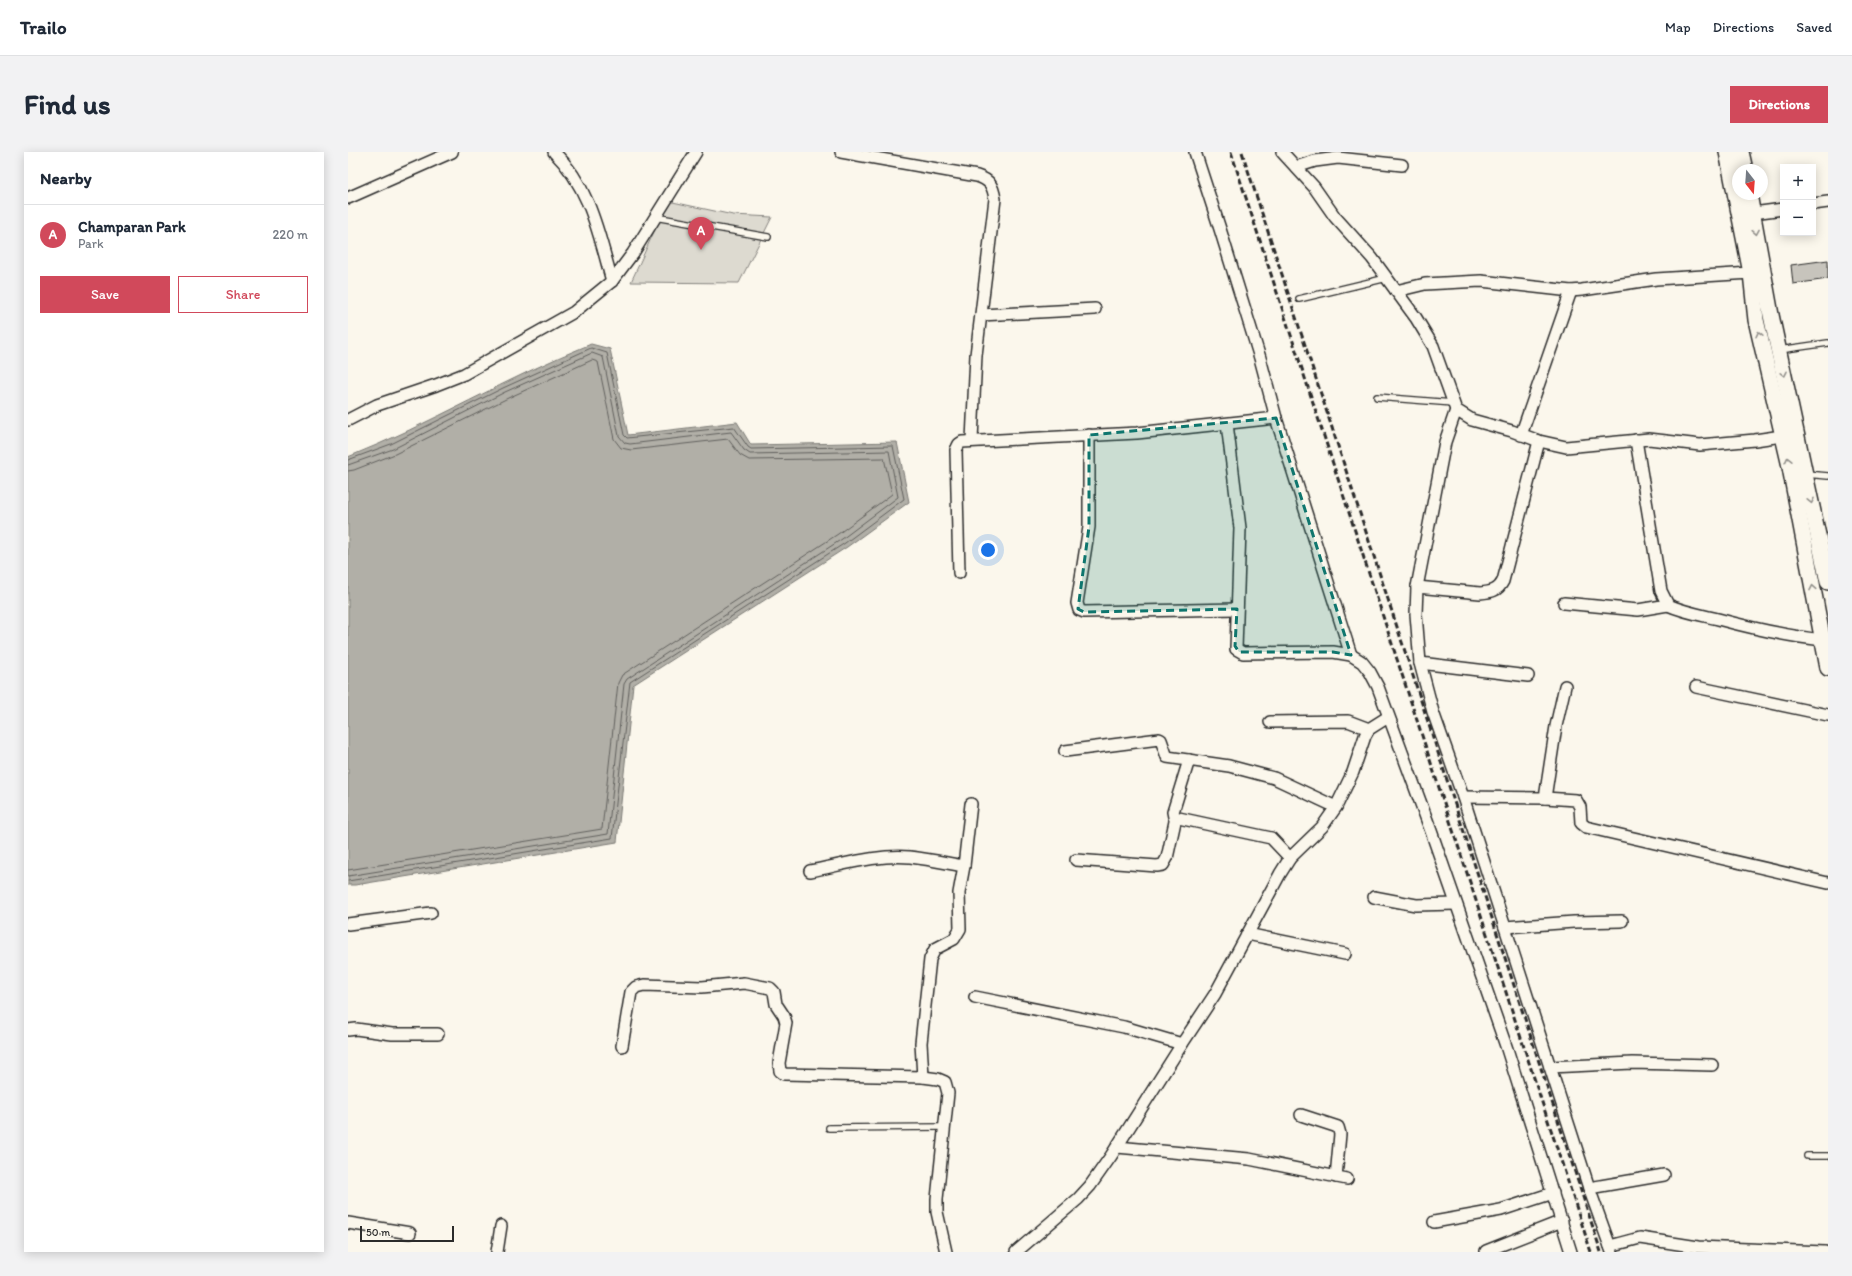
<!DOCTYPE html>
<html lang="en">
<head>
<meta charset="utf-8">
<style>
  :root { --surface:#fff; --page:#f2f2f3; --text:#1f2937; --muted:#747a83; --line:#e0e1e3; --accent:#d1495b }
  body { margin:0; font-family:Itim,sans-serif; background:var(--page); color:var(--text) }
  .controls { position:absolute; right:12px; top:12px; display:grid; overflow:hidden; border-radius:0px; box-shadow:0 2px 10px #0003 }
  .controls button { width:36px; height:36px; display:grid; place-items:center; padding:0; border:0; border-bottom:1px solid var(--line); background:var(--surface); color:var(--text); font:20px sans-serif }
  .compass { position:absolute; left:1384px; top:12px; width:36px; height:36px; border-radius:50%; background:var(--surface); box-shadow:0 2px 10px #0003; rotate:163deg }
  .scale { position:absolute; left:12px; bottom:10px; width:94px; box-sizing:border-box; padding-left:4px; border:2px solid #2b2b2b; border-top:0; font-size:11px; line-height:14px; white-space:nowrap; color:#2b2b2b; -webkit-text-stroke:3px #fbf7ec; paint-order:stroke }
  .you { position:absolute; left:640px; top:398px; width:14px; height:14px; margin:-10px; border:3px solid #fff; border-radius:50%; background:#1a73e8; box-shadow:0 0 0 6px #1a73e833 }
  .badge { display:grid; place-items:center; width:26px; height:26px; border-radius:50%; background:var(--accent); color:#fff; font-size:13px; font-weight:700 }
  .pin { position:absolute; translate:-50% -33px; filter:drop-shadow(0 1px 2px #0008) }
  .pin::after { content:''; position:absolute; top:21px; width:14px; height:12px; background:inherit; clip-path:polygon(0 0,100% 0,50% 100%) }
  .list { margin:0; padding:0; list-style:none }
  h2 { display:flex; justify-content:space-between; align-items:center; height:52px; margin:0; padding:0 16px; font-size:17px }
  h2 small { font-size:13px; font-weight:400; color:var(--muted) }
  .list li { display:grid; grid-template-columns:26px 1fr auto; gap:12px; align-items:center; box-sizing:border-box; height:60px; padding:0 16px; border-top:1px solid var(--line) }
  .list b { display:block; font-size:15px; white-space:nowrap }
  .list p { margin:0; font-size:13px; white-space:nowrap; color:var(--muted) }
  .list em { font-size:13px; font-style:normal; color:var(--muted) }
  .actions { display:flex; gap:8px; padding:12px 16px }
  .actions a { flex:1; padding:9px 0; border:1px solid var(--accent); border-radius:0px; text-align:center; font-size:14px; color:var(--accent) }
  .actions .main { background:var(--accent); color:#fff }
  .map { position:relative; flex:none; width:1480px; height:1100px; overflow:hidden; border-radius:0px }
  header { display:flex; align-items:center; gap:24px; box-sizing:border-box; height:56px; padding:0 20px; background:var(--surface); border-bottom:1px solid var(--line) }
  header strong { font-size:19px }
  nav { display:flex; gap:22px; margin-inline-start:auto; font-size:14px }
  .intro { display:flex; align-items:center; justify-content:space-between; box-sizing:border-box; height:96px; padding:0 24px }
  h1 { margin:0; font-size:28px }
  .button { padding:10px 18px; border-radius:0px; background:var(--accent); color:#fff; font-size:14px; font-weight:700 }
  main { display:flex; gap:24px; padding:0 24px }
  aside { flex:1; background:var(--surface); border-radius:0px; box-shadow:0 2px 10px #0003 }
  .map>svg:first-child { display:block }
  .green { fill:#dddad0; stroke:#84827e }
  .water { fill:#b1afa7; stroke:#7b7a75 }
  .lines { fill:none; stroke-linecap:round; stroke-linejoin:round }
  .shore { stroke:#61605d; stroke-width:1 }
  .building { fill:#c7c4bc; stroke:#2b2b2b }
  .lane-casing { stroke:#2b2b2b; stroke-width:8 }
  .street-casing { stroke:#2b2b2b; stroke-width:14 }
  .secondary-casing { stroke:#2b2b2b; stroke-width:18 }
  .lane { stroke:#fbf7ec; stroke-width:5.5 }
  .street { stroke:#fbf7ec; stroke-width:11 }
  .secondary { stroke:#fbf7ec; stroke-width:15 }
  .rail { stroke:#2b2b2b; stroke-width:3; stroke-dasharray:6 3; stroke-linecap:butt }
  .oneway { stroke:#93918c }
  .marked { fill:#0f766e; fill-opacity:0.2; stroke:#0f766e; stroke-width:3; stroke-dasharray:8 5; stroke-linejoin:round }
</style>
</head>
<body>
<header>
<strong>Trailo</strong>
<nav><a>Map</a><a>Directions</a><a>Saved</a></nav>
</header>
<div class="intro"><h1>Find us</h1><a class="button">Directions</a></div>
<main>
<aside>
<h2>Nearby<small></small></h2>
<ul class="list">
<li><span class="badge">A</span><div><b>Champaran Park</b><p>Park</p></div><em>220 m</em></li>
</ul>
<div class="actions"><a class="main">Save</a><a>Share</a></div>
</aside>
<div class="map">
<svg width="1480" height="1100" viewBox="0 0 1480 1100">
  <rect width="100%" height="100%" fill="#fbf7ec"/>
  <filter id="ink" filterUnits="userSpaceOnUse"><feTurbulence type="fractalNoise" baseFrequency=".025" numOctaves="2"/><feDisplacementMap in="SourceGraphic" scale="8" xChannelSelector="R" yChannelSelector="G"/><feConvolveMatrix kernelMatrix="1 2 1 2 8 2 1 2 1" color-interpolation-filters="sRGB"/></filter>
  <g filter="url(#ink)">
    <polygon class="green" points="320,49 385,63 424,65 391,131 283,130"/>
    <path class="water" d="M243,192l19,5 18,86 109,-13 14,23 146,-3 12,60 -62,45 -214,138 -16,157 -262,43h-7v-428c83,-33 160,-80 243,-113z"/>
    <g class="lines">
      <g class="shore">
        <polyline points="0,308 43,292 155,236 243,196 259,201 276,283 279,286 386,275 400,295 403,297 545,294 556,347 497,391 282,530 264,686 0,729"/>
        <polyline points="0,313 45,297 157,240 244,201 255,205 271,284 277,291 282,292 383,280 396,298 402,302 541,299 550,345 494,387 279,527 276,532 260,682 0,724"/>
        <polyline points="0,319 6,318 47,302 160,246 244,208 250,210 266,287 273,296 283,298 380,287 392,303 401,308 536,306 544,342 490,382 274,523 270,531 254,677 0,718"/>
      </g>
    </g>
    <polygon class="building" points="1480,108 1480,127 1445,132 1443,113"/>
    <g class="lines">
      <g class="lane-casing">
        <g id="lane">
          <polyline points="307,65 420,85"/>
          <polyline points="951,147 1039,126"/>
          <polyline points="1431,198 1480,191"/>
          <polyline points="1029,245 1105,251"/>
          <polyline points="1458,322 1480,324"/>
          <polyline points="481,976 596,975"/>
          <polyline points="1459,1004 1480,1004"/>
        </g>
      </g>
      <g class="street-casing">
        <g id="street">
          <path d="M206,0c36,35 45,83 58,129"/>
          <path d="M493,0l136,24c13,4 16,10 18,23l-19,156 -4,85"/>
          <polyline points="847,0 872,77 912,206 928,266 1003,503"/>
          <polyline points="934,0 966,35 987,65 1024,106 1068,166 1085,194 1108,258 1124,268 1164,279 1191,289 1218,295 1301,287 1352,293 1407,288 1434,284"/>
          <polyline points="948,15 967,9 990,6 1054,13"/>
          <polyline points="0,46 104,0"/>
          <polyline points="1465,52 1480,50"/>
          <polyline points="1405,61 1435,57"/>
          <polyline points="1048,139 1077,132 1133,129 1223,139 1234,138 1308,127 1403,121"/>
          <polyline points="633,163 747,157"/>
          <polyline points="1108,258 1097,290 1069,435 1068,462 1072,511 1085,560 1115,645 1241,1036 1264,1100"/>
          <polyline points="0,268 29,253 88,233 116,222 226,160 264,129 285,101 348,0"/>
          <polyline points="879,272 892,376 888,497 895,501 985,500 1003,503 1014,510 1022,520 1030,535 1083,679 1159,897 1223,1100"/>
          <polyline points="741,283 741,375 729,451 731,458 736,460 889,457"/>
          <polyline points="1173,283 1223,139"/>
          <path d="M1288,288l25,151 7,14c16,7 33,10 50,14 37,10 67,17 105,21"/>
          <polyline points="611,421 608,298 611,292 614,290 789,281 928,266"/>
          <path d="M1069,435l63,6c11,-1 18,-2 23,-12l36,-140"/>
          <polyline points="1216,451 1290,458 1320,453"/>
          <polyline points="1072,511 1180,524"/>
          <polyline points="1348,535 1480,563"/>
          <polyline points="922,570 1000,569 1021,577"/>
          <polyline points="717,599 811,587 813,588 819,605 881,614 926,626 988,655"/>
          <polyline points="841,608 825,660 826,665 923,686 942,706"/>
          <polyline points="1115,645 1197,646 1228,648 1232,655 1233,671 1238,675 1480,731"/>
          <polyline points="1197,646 1208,574 1217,534"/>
          <polyline points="728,708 809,714 815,713 819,706 828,665"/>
          <path d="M462,719c32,-6 67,-17 100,-14 18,2 37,6 54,9"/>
          <polyline points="1026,745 1068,753 1108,752"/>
          <polyline points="0,772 83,761"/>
          <polyline points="1157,775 1226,770 1274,769"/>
          <polyline points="899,782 997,802"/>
          <polyline points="627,845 776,875 834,892"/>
          <polyline points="0,878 8,877 44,882 90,882"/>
          <polyline points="274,894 283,840 288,835 296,833 354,835 396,831 422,836 426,840 428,852 436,864 438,871 431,911 432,919 436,922 575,925 590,927 597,930 600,941 589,1047 589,1060 598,1100"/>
          <polyline points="1202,915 1284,911 1364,913"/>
          <polyline points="575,925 573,891 582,807 587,797 606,787 612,777 611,741 616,714 623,652"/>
          <polyline points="953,963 990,975 992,982 988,1025"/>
          <polyline points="769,995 901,1007 999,1027"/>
          <polyline points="1241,1036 1316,1023"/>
          <polyline points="1086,1070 1153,1058 1205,1041"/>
          <polyline points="0,1071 62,1081"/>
          <polyline points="1262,1094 1292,1086 1350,1095 1477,1100"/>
          <polyline points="1138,1099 1214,1069"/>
          <polyline points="149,1100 153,1074"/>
          <polyline points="668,1100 730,1047 742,1034 763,1004 834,892 867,842 932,722 942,706 974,675 988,655 1005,620 1017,584 1021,577 1040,565"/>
        </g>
      </g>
      <g class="secondary-casing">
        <g id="secondary">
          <polyline points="1379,0 1403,121 1408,168 1441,310 1480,516"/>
          <polyline points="1393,0 1397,18"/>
          <polyline points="1401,42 1423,163 1480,430"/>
        </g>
      </g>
      <use href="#lane" class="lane"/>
      <use href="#street" class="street"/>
      <use href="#secondary" class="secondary"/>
      <g class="rail">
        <polyline points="883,0 1243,1100"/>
        <polyline points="894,0 1253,1100"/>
      </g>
    </g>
    <defs><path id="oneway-chevron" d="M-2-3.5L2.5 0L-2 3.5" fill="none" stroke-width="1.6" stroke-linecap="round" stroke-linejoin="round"/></defs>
    <g class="oneway">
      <use href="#oneway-chevron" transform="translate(1408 80) rotate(80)"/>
      <use href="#oneway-chevron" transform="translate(1411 182) rotate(-103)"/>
      <use href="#oneway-chevron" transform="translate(1436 222) rotate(78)"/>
      <use href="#oneway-chevron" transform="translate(1440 308) rotate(-103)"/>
      <use href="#oneway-chevron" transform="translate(1463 349) rotate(78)"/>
      <use href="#oneway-chevron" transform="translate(1465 436) rotate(-101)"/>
    </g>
  </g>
  <path class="marked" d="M928,266l75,237 -18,-3h-94l-4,-6 2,-37 -153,3 -6,-3 11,-82v-92z"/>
</svg>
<div class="controls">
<button>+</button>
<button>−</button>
</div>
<svg class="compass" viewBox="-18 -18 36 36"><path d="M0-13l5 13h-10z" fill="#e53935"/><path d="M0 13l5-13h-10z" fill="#747a83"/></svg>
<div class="scale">50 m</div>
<div class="you"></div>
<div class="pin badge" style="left:353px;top:98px">A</div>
</div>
</main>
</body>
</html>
